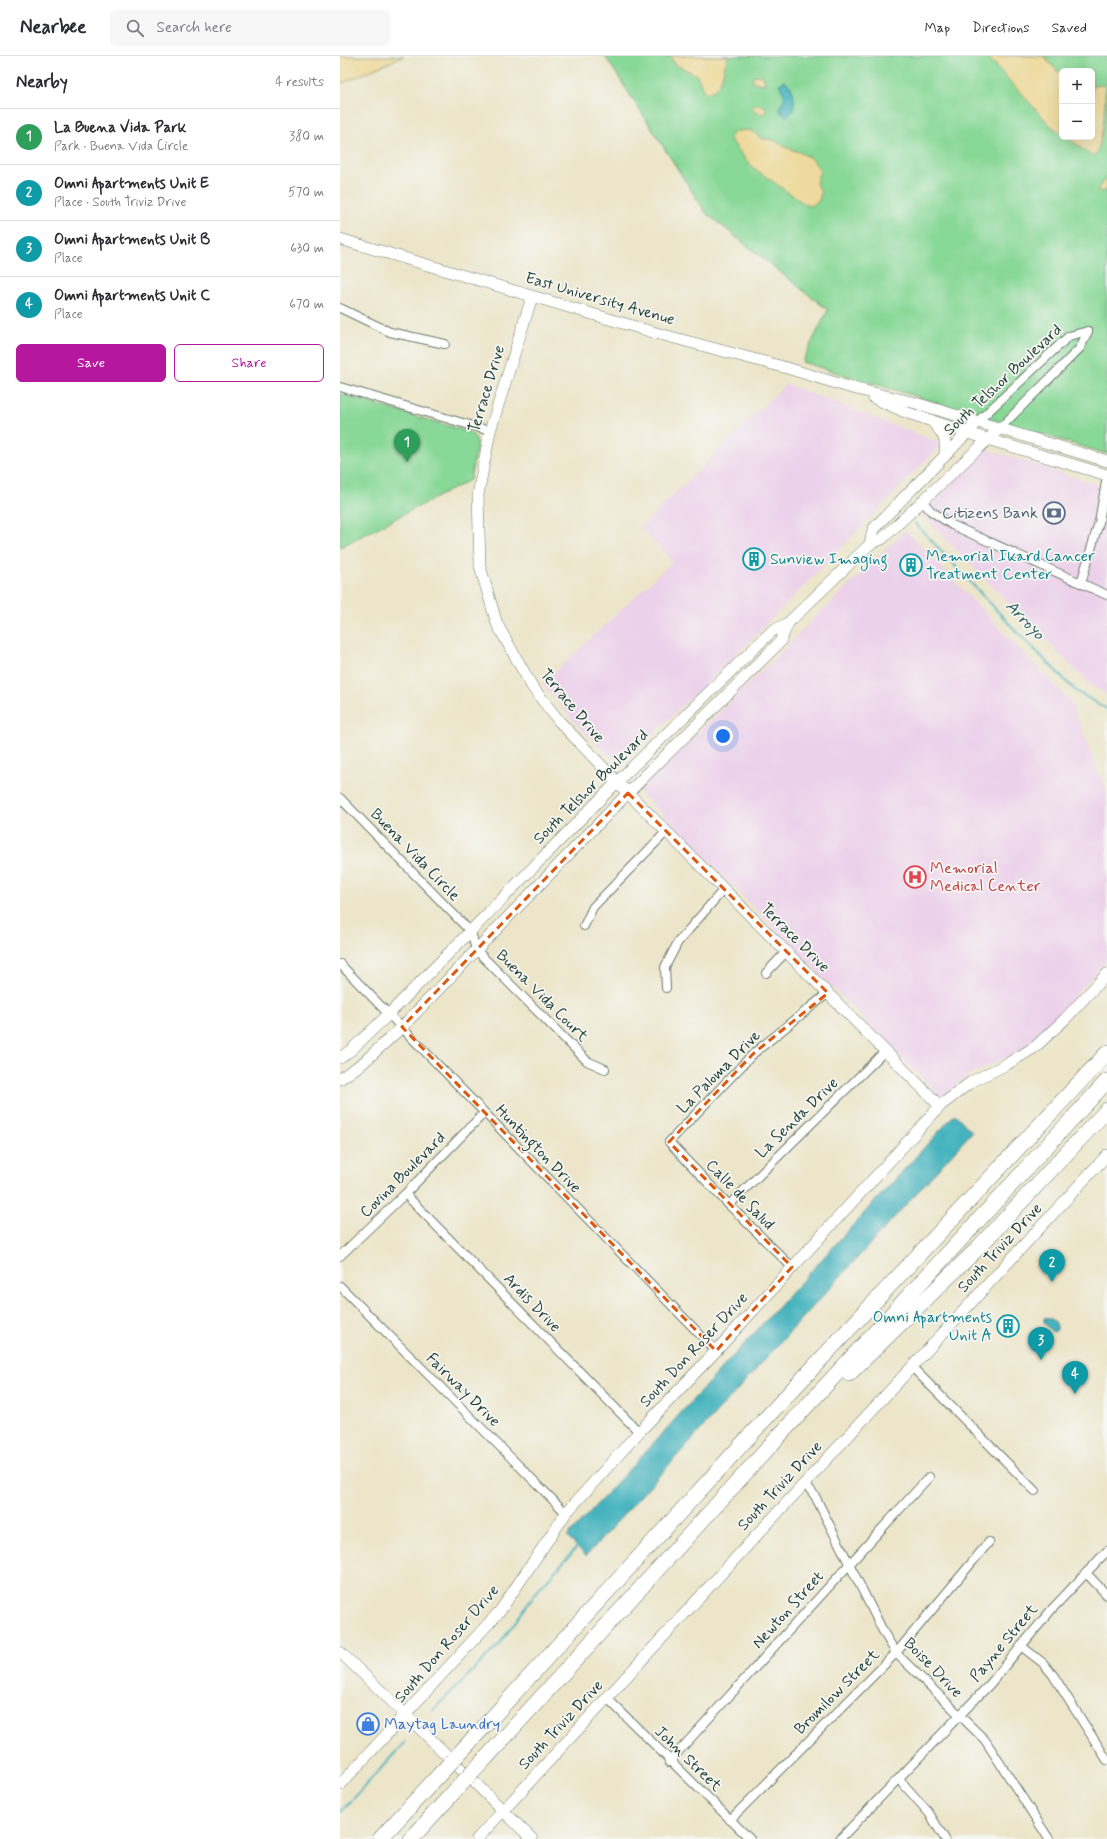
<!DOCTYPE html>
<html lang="en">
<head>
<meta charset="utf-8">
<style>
  :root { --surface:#fff; --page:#f7f7f7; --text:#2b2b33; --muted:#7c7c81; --line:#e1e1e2; --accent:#b5179e }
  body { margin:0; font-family:Mynerve,sans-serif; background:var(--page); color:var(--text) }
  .controls { position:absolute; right:12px; top:12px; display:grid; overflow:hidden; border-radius:6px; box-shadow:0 4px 16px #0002 }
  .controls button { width:36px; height:36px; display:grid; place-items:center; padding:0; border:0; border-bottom:1px solid var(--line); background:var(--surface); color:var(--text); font:20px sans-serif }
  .you { position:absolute; left:383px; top:680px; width:14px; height:14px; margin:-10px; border:3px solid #fff; border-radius:50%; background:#1a73e8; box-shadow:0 0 0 6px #1a73e833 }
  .badge { display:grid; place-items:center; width:26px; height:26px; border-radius:50%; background:var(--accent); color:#fff; font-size:13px; font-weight:700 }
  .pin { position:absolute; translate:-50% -33px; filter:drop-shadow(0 1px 2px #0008) }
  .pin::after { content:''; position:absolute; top:21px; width:14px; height:12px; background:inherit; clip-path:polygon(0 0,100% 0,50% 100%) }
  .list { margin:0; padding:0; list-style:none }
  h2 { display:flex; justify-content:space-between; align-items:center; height:52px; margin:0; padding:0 16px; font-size:17px }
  h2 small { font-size:13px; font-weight:400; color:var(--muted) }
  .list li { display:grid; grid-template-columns:26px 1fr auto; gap:12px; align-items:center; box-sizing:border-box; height:56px; padding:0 16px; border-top:1px solid var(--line) }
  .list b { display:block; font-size:15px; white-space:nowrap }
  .list p { margin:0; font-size:13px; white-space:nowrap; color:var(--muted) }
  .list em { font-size:13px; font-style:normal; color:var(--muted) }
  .actions { display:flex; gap:8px; padding:12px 16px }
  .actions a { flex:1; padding:9px 0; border:1px solid var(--accent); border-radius:6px; text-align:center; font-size:14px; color:var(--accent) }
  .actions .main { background:var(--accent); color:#fff }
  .icon { flex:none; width:22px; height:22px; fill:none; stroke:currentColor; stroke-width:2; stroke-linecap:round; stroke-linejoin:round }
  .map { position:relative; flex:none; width:767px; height:1783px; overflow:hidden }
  header { display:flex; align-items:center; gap:24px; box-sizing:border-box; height:56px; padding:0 20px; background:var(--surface); border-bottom:1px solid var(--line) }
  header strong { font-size:19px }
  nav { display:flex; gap:22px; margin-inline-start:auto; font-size:14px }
  .search { width:280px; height:36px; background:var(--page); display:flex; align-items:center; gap:10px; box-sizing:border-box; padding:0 14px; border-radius:6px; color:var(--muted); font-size:15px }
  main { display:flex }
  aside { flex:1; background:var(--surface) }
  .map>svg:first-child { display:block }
  .built { fill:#ecd1ea }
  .green { fill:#88d897; stroke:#548a66; fill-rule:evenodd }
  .sand { fill:#eeda9e; stroke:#868c69 }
  .water { fill:#44b3be; stroke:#327879 }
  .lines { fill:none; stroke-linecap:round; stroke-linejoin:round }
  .stream { stroke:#44b3be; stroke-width:2 }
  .street-casing { stroke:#677868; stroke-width:10 }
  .secondary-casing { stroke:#677868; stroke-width:12 }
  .highway-casing { stroke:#677868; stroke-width:16 }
  .street { stroke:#fff; stroke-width:8 }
  .secondary { stroke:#fff; stroke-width:11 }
  .highway { stroke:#fff; stroke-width:15 }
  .highway-bridge-casing { stroke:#677868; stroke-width:16; stroke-linecap:butt }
  .highway-bridge { stroke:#fff; stroke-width:15 }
  .marked { fill:none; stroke:#de580e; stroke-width:3; stroke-dasharray:8 5; stroke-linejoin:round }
  .labels { text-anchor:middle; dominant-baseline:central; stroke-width:3.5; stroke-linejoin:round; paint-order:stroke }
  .street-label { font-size:16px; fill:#1f3d34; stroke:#f6f6f2 }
  .service-label { font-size:16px; fill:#4e5e75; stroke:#f6f6f2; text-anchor:end }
  .culture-label { font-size:16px; fill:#0d838f; stroke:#f6f6f2; text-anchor:start }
  .health-label { font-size:16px; fill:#be3a42; stroke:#f6f6f2; text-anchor:start }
  .shop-label { font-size:16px; fill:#366cbe; stroke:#f6f6f2; text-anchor:start }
  .water-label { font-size:17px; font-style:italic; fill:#2a605d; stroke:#f6f6f2 }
</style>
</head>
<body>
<header>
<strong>Nearbee</strong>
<div class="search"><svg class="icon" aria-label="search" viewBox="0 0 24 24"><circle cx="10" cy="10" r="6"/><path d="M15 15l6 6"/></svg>Search here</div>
<nav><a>Map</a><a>Directions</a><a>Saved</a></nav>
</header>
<main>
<aside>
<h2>Nearby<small>4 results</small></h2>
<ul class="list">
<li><span class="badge" style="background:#2e9e5b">1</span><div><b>La Buena Vida Park</b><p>Park · Buena Vida Circle</p></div><em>380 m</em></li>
<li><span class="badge" style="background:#0f9aa8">2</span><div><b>Omni Apartments Unit E</b><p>Place · South Triviz Drive</p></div><em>570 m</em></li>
<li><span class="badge" style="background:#0f9aa8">3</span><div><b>Omni Apartments Unit B</b><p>Place</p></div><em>630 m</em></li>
<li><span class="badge" style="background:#0f9aa8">4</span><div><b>Omni Apartments Unit C</b><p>Place</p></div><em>670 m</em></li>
</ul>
<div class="actions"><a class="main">Save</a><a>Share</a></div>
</aside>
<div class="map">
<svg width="767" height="1783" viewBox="0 0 767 1783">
  <rect width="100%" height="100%" fill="#f6f6f2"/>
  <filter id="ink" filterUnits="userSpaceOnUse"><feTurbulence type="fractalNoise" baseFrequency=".025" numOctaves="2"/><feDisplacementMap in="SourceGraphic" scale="8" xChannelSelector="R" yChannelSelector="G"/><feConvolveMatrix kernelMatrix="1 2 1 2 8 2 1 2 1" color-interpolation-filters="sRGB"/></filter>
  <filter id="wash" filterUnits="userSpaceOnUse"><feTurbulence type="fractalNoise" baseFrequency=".012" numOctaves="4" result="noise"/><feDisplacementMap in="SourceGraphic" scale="16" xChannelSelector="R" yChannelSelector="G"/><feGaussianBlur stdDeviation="0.9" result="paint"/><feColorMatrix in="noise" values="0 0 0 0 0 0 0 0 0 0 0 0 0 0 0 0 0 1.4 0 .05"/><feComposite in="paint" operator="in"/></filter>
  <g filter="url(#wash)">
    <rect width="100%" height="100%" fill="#ece5c9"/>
    <g class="built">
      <polygon points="446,328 602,388 410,585 280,710 239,671 202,628 333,505 300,472"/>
      <polygon points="646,393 767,432 767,638 750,629 581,458"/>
      <polygon points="565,474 730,645 767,736 767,905 684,993 627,1020 601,1042 299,735"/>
    </g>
    <g class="green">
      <path d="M265,0h502v398l-305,-92 26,-52 -122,-97zM722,15h30v66h-30z"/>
      <polygon points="0,338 129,376 135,381 137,388 130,424 0,491"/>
    </g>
    <g class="sand">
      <polygon points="0,0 64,0 0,28"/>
      <path d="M330,0h59c-8,12 -4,34 -23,37l-3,-3 -6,-15 -21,-10z"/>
      <polygon points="647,0 703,0 706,3 722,20 722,78 710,69"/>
      <polygon points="415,19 423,20 425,27 424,28 414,26 412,23"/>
      <path d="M764,29c3,11 -1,59 -9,70h-4l-24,-18h25v-51z"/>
      <path d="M415,49l10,1 1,6c-5,4 -11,0 -14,-5z"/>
      <polygon points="403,74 411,75 423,83 434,84 445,91 459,96 472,103 480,114 476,127 481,136 479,145 471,150 466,149 411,110 390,83 393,77"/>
      <polygon points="767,122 767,134 761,136 758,134 759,131"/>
    </g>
    <g class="water">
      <path d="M444,25c11,4 15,29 3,35l-5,-2 -3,-6 6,-11 -6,-13z"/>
      <polygon points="615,1058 632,1076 246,1500 227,1481"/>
      <path d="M704,1262c6,-2 10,3 13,8v4l-3,2 -3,-1 -7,-8z"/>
    </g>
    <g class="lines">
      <g class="stream">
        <polyline points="575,467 677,576 736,635 767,653"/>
        <polyline points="93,1654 158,1590 198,1534 237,1491"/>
        <polyline points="0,1757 65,1686"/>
      </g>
    </g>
  </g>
  <g filter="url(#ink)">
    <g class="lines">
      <g class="street-casing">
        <g id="street">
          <polyline points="0,252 50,276 105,288"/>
          <polyline points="0,331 150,375"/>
          <polyline points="637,366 729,280 748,275"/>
          <polyline points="659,373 740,292 748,275"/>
          <polyline points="582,445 591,455 612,469 767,539"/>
          <polyline points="741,527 759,466 767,420"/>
          <polyline points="0,742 131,876 136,894 247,1005 265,1013"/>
          <polyline points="244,870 253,851 326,776"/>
          <polyline points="0,908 376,1295"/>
          <polyline points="426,917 446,896"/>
          <polyline points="326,932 325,911 338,886 384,833"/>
          <polyline points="65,1138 299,1376"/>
          <polyline points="389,1149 545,995"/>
          <polyline points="0,1200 65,1138 144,1057"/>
          <polyline points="452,1211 389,1149 329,1086 414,997 488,937"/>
          <polyline points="0,1230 226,1457"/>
          <polyline points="572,1311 695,1435"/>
          <polyline points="465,1427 475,1440 544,1577 556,1597 645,1684 709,1783"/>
          <polyline points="746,1517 767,1539"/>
          <polyline points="681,1590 703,1607 713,1619 767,1704"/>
          <polyline points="267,1642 410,1783"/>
          <polyline points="329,1706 589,1421"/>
          <polyline points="559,1723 589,1757 605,1783"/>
          <polyline points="390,1764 556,1597 649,1486"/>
          <polyline points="500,1783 650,1628 712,1553 767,1495"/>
        </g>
      </g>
      <g class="secondary-casing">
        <g id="secondary">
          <polyline points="0,183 316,277 447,312 512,332 572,346 767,405"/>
          <polyline points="192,241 150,375 138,439 140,510 157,568 193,632 219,665 277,726 600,1050"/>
          <polyline points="534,342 565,356 647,383 767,419"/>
          <path d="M591,364c11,12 18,20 13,37"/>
          <polyline points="530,488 533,473 633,371"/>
          <polyline points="0,1002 11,994 49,958 277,726 432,575 448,567 530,488 542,483 659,373"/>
          <polyline points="0,1023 24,1006 62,971 288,737 440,586 448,567"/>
          <polyline points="0,1596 66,1659 192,1783"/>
          <polyline points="0,1729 160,1555 226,1457 299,1376 376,1295 600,1050 631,1026 667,1008 695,991 725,963 767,918"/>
          <polyline points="137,1783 767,1099"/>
        </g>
      </g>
      <g class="highway-casing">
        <g id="highway">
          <polyline points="509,1318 635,1195 767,1054"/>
          <polyline points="128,1688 426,1362 767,997"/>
          <polyline points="145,1703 440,1379 767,1025"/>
          <polyline points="40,1783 99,1719"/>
          <polyline points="71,1783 111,1739"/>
        </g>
      </g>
      <use href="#street" class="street"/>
      <use href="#secondary" class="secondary"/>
      <use href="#highway" class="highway"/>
      <g class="highway-bridge-casing">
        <g id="highway-bridge">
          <polyline points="99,1719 128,1688"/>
          <polyline points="111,1739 145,1703"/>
        </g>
      </g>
      <use href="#highway-bridge" class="highway-bridge"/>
    </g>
  </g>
  <path class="marked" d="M288,737l200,200 -74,60 -85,89 123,125 -76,84 -314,-324z"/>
  <defs>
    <g id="bank-ring" transform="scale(1.15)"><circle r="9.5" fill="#f6f6f2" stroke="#5c6f8a" stroke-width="1.5"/><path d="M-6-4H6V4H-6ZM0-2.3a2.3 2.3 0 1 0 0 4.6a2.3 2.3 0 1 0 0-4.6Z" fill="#5c6f8a"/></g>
    <g id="building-ring" transform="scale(1.15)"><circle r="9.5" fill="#f6f6f2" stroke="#0f9aa8" stroke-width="1.5"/><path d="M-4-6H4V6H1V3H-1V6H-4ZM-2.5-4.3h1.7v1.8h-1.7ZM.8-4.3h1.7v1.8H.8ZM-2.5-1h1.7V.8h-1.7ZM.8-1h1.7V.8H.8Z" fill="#0f9aa8"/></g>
    <g id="hospital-ring" transform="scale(1.15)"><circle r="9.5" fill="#f6f6f2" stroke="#e0444e" stroke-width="1.5"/><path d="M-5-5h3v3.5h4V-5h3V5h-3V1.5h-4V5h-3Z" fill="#e0444e"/></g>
    <g id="shop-ring" transform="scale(1.15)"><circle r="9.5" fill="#f6f6f2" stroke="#3f7fe0" stroke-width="1.5"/><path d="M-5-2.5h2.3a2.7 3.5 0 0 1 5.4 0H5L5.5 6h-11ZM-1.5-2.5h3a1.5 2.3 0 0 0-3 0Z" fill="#3f7fe0"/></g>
  </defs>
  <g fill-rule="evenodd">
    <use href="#bank-ring" x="714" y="457"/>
    <use href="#building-ring" x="414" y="503"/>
    <use href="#building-ring" x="571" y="509"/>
    <use href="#hospital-ring" x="575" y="821"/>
    <use href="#building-ring" x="668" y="1270"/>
    <use href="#shop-ring" x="28" y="1668"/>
  </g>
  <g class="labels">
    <g class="street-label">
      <text transform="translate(260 243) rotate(16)">East University Avenue</text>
      <text transform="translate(663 324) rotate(-43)">South Telshor Boulevard</text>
      <text transform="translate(147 333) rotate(-73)">Terrace Drive</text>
      <text transform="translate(232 650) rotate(50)">Terrace Drive</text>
      <text transform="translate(251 731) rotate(-45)">South Telshor Boulevard</text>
      <text transform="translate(75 799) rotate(46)">Buena Vida Circle</text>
      <text transform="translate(455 882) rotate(45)">Terrace Drive</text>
      <text transform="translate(202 940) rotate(45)">Buena Vida Court</text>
      <text transform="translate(379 1016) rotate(-45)">La Paloma Drive</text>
      <text transform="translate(457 1062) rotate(-44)">La Senda Drive</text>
      <text transform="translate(198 1093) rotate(46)">Huntington Drive</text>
      <text transform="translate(63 1119) rotate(-45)">Covina Boulevard</text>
      <text transform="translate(400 1139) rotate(46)">Calle de Salud</text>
      <text transform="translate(660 1192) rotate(-47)">South Triviz Drive</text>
      <text transform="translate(192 1247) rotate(46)">Ardis Drive</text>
      <text transform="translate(354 1294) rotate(-47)">South Don Roser Drive</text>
      <text transform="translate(123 1334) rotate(45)">Fairway Drive</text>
      <text transform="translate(440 1430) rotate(-47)">South Triviz Drive</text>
      <text transform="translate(448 1554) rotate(-48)">Newton Street</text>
      <text transform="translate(664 1587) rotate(-50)">Payne Street</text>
      <text transform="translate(107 1588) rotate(-49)">South Don Roser Drive</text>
      <text transform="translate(593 1612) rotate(46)">Boise Drive</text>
      <text transform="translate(497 1636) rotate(-45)">Bromilow Street</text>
      <text transform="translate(221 1669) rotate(-47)">South Triviz Drive</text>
      <text transform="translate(348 1703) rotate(44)">John Street</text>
    </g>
    <g class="service-label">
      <text x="698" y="457">Citizens Bank</text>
    </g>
    <g class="culture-label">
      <text x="586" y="500">Memorial Ikard Cancer<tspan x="586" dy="18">Treatment Center</tspan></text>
      <text x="430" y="503">Sunview Imaging</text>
      <text x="652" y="1261" text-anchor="end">Omni Apartments<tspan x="652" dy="18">Unit A</tspan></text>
    </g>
    <g class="health-label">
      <text x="590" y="812">Memorial<tspan x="590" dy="18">Medical Center</tspan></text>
    </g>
    <g class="shop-label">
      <text x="44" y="1668">Maytag Laundry</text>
    </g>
    <g class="water-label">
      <text transform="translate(685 564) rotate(46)">Arroyo</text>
    </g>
  </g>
</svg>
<div class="controls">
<button>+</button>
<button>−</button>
</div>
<div class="you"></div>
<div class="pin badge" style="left:67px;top:406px;background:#2e9e5b">1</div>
<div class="pin badge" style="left:712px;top:1226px;background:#0f9aa8">2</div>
<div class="pin badge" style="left:701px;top:1304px;background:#0f9aa8">3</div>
<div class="pin badge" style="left:735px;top:1338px;background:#0f9aa8">4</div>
</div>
</main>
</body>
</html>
